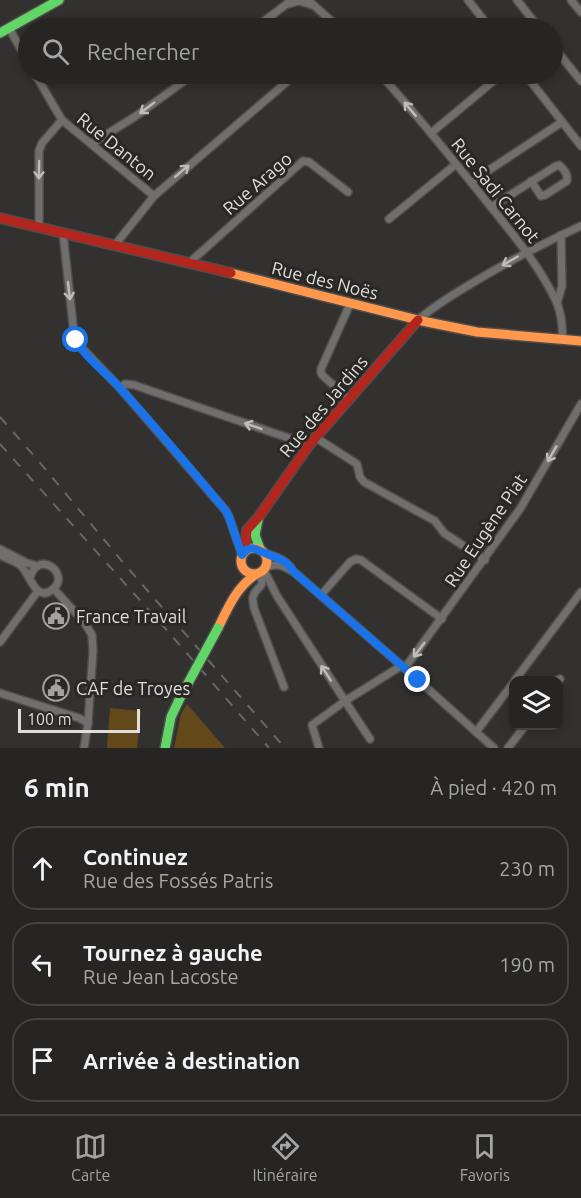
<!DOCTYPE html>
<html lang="fr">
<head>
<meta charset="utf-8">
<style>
  :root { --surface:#262523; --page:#323130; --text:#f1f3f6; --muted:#a4a5a6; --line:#424241; --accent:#a3a19f }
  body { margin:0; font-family:Ubuntu,sans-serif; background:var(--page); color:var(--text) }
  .controls { position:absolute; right:18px; bottom:18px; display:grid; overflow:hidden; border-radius:12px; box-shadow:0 3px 9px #0003 }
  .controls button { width:54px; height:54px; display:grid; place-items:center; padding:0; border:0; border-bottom:2px solid var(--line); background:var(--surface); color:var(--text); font:30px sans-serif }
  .scale { position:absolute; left:18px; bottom:15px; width:122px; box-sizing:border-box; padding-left:6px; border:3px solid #dfdedc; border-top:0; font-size:16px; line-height:21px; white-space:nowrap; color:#dfdedc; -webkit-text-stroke:4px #2a2825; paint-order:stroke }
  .stop { position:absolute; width:18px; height:18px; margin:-14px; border:4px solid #1a73e8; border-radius:50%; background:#fff }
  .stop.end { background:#1a73e8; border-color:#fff; box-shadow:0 2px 6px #0008 }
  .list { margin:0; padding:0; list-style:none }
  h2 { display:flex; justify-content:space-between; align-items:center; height:78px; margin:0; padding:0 24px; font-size:26px }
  h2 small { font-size:20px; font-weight:400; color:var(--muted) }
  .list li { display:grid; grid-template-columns:39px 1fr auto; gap:18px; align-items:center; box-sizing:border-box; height:84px; margin:0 12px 12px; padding:0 12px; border:2px solid var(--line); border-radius:24px }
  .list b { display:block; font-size:22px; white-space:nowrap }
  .list p { margin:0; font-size:20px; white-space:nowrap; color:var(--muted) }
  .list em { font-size:20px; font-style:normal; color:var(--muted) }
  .icon { flex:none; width:33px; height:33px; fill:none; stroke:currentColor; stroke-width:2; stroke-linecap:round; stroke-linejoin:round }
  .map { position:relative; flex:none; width:581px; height:748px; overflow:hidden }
  .search { position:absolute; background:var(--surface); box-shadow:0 3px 9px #0003; left:18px; right:18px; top:18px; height:66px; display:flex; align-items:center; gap:15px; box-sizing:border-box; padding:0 21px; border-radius:33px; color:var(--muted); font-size:22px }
  .sheet { height:366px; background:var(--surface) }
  nav { display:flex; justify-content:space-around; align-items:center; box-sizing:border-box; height:84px; border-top:2px solid var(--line); background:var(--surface); font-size:16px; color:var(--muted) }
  nav a { display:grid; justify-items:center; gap:3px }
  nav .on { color:var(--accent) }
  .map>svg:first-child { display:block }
  .green { fill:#634819 }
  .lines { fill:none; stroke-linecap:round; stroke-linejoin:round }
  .street-casing { stroke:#4e4d4c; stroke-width:10 }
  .fast-casing { stroke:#4e4d4c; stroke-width:12 }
  .slow-casing { stroke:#4e4d4c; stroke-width:12 }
  .jam-casing { stroke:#4e4d4c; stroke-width:12 }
  .street { stroke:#706f6e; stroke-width:7 }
  .fast { stroke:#63d668; stroke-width:9 }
  .slow { stroke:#ff974d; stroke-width:9 }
  .jam { stroke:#b3261e; stroke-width:9 }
  .rail { stroke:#686765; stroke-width:2; stroke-dasharray:10 10; stroke-linecap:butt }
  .fast-bridge-casing { stroke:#4e4d4c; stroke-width:12; stroke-linecap:butt }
  .fast-bridge { stroke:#63d668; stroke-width:9 }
  .oneway { stroke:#bebdbb }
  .route { stroke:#1a73e8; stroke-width:8 }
  .labels { text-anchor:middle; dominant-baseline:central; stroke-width:6; stroke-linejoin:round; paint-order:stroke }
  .street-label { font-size:18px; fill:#dfdedc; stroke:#2a2825 }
  .poi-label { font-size:18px; fill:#dfdedc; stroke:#2a2825; text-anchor:start }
</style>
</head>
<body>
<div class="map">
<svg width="581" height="748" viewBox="0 0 581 748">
  <rect width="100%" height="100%" fill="#33312f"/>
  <g class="green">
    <polygon points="187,704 225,748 174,748 181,714"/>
    <polygon points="110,708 141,711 137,748 107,748"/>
  </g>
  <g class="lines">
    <g class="street-casing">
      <g id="street">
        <polyline points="308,0 339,28"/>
        <polyline points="468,0 490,28"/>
        <polyline points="517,0 539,28"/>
        <polyline points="571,0 581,12"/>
        <polyline points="288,4 299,1 312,5"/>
        <polyline points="9,28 28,62"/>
        <polyline points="255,28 292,0"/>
        <polyline points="552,45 581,81"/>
        <polyline points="35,74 62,120 154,196"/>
        <path d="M380,74c36,40 70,82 103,123 27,34 56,67 74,106 4,11 6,25 5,36"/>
        <polyline points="525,74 581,146"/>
        <polyline points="431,133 502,74"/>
        <polyline points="91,144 136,116 194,74"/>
        <polyline points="471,182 562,122"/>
        <path d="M491,207l65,-41 3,-1c5,4 9,10 8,16l-22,14 -4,1 -10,-15"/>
        <polyline points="389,219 456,164"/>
        <polyline points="39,227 39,151 42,143 62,120"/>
        <polyline points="63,233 74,334 79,345 120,388 226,511 229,517 242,555"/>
        <polyline points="115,245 154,196 296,74"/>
        <polyline points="189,263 303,161 309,162 348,192"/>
        <polyline points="557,303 562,286 561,235"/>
        <path d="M418,320c16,-14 33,-24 51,-35 36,-22 73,-41 112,-59"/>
        <polyline points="120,388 125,384 134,385 309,445"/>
        <polyline points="349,399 323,376 321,373 321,369 350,304"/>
        <polyline points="315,437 357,464 360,477 364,482 435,521 444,533 485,560"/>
        <polyline points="0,549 27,563 37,566"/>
        <path d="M264,553c10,3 19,5 27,15"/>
        <path d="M0,555c7,4 15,6 21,11 9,8 15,38 32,23 18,-15 -15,-41 -23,-11"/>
        <path d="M265,568c12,-6 18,-2 29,4l124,108 76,68"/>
        <polyline points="264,570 277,596 345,701 401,666"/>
        <path d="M259,574c8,15 -3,11 -6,23 -1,3 1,8 1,11l30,79"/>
        <polyline points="54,589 84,622 92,635 93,651 88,723 84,748"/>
        <polyline points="321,595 350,562 356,559 361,560 442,619"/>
        <polyline points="0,642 38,591"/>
        <polyline points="405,668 520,509 581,404"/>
        <polyline points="515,680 581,592"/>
        <polyline points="558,680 560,679"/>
        <polyline points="0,693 79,718 88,723"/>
        <polyline points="476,732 514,682"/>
        <polyline points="319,748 312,725 345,701 370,739"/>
        <polyline points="508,748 525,726"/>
      </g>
    </g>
    <g class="fast-casing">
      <g id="fast">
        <polyline points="0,33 59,0"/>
        <polyline points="258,520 255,535 260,549"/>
        <polyline points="165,748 171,717 180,698"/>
      </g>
    </g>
    <g class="slow-casing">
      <g id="slow">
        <polyline points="231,273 422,321 477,332 581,341"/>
        <circle cx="254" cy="561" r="13"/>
        <path d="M218,628c10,-20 18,-40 37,-53"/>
      </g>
    </g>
    <g class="jam-casing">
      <g id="jam">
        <polyline points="0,218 231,273"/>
        <polyline points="245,551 247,530 258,518 309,445 418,320"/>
      </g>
    </g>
    <use href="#street" class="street"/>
    <use href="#fast" class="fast"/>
    <use href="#slow" class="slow"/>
    <use href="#jam" class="jam"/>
    <g class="rail">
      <polyline points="0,417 36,458 126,566 285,748"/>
      <polyline points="0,444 171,635 269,748"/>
    </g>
    <g class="fast-bridge-casing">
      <polyline id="fast-bridge" points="180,698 218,628"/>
    </g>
    <use href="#fast-bridge" class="fast-bridge"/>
  </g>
  <defs><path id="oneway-shaft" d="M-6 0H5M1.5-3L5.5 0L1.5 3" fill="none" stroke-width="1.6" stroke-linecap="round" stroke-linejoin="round" transform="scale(1.5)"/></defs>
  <g class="oneway">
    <use href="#oneway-shaft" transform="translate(147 108) rotate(143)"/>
    <use href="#oneway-shaft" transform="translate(410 109) rotate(-130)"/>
    <use href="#oneway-shaft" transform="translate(39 170) rotate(91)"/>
    <use href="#oneway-shaft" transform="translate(182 171) rotate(-41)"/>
    <use href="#oneway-shaft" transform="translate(510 261) rotate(150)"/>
    <use href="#oneway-shaft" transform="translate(69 291) rotate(83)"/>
    <use href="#oneway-shaft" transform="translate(253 426) rotate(-161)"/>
    <use href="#oneway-shaft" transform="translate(552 454) rotate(120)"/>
    <use href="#oneway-shaft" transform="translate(419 650) rotate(127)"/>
    <use href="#oneway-shaft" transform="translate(326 673) rotate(-123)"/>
  </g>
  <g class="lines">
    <path class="route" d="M76,340c10,19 30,32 44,48 36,40 71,81 106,123l3,6 13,38c9,-12 14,-5 25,-1 14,6 17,4 27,18l124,108"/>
  </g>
  <defs>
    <g id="civic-ring" transform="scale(1.35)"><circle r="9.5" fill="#2a2825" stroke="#a3a19f" stroke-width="1.5"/><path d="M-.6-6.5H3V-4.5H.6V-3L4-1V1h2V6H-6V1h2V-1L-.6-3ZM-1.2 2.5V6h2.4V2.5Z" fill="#a3a19f"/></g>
  </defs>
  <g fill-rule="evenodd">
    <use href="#civic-ring" x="56" y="616"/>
    <use href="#civic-ring" x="56" y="688"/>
  </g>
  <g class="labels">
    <g class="street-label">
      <text transform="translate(117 146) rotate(39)">Rue Danton</text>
      <text transform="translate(257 183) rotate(-41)">Rue Arago</text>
      <text transform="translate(496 190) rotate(51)">Rue Sadi Carnot</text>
      <text transform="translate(325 280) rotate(14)">Rue des Noës</text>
      <text transform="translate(323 406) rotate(-50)">Rue des Jardins</text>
      <text transform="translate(485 530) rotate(-56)">Rue Eugène Piat</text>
    </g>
    <g class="poi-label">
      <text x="76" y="616">France Travail</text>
      <text x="76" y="688">CAF de Troyes</text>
    </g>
  </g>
</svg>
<div class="controls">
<button><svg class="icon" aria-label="layers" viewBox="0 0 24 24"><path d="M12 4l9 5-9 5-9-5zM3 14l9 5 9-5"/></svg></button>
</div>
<div class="scale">100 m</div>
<div class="stop" style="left:76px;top:340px"></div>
<div class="stop end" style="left:418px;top:680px"></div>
<div class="search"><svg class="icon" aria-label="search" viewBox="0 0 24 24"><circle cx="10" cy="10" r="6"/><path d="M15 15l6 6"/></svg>Rechercher</div>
</div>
<section class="sheet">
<h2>6 min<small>À pied · 420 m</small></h2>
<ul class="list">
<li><svg class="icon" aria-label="ahead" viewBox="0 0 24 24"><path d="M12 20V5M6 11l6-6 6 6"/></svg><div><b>Continuez</b><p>Rue des Fossés Patris</p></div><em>230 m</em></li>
<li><svg class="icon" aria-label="left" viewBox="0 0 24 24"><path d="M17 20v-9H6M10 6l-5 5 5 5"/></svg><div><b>Tournez à gauche</b><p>Rue Jean Lacoste</p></div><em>190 m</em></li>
<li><svg class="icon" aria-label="arrive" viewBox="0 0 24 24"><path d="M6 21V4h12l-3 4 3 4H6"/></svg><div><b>Arrivée à destination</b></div></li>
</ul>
</section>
<nav>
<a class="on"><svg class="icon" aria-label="map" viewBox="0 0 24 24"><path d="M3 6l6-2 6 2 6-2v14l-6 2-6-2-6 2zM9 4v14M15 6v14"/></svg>Carte</a>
<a><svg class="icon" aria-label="directions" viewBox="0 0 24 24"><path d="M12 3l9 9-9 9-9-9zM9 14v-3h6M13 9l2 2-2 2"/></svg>Itinéraire</a>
<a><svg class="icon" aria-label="saved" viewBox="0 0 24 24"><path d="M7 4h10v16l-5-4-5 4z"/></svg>Favoris</a>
</nav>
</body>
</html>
